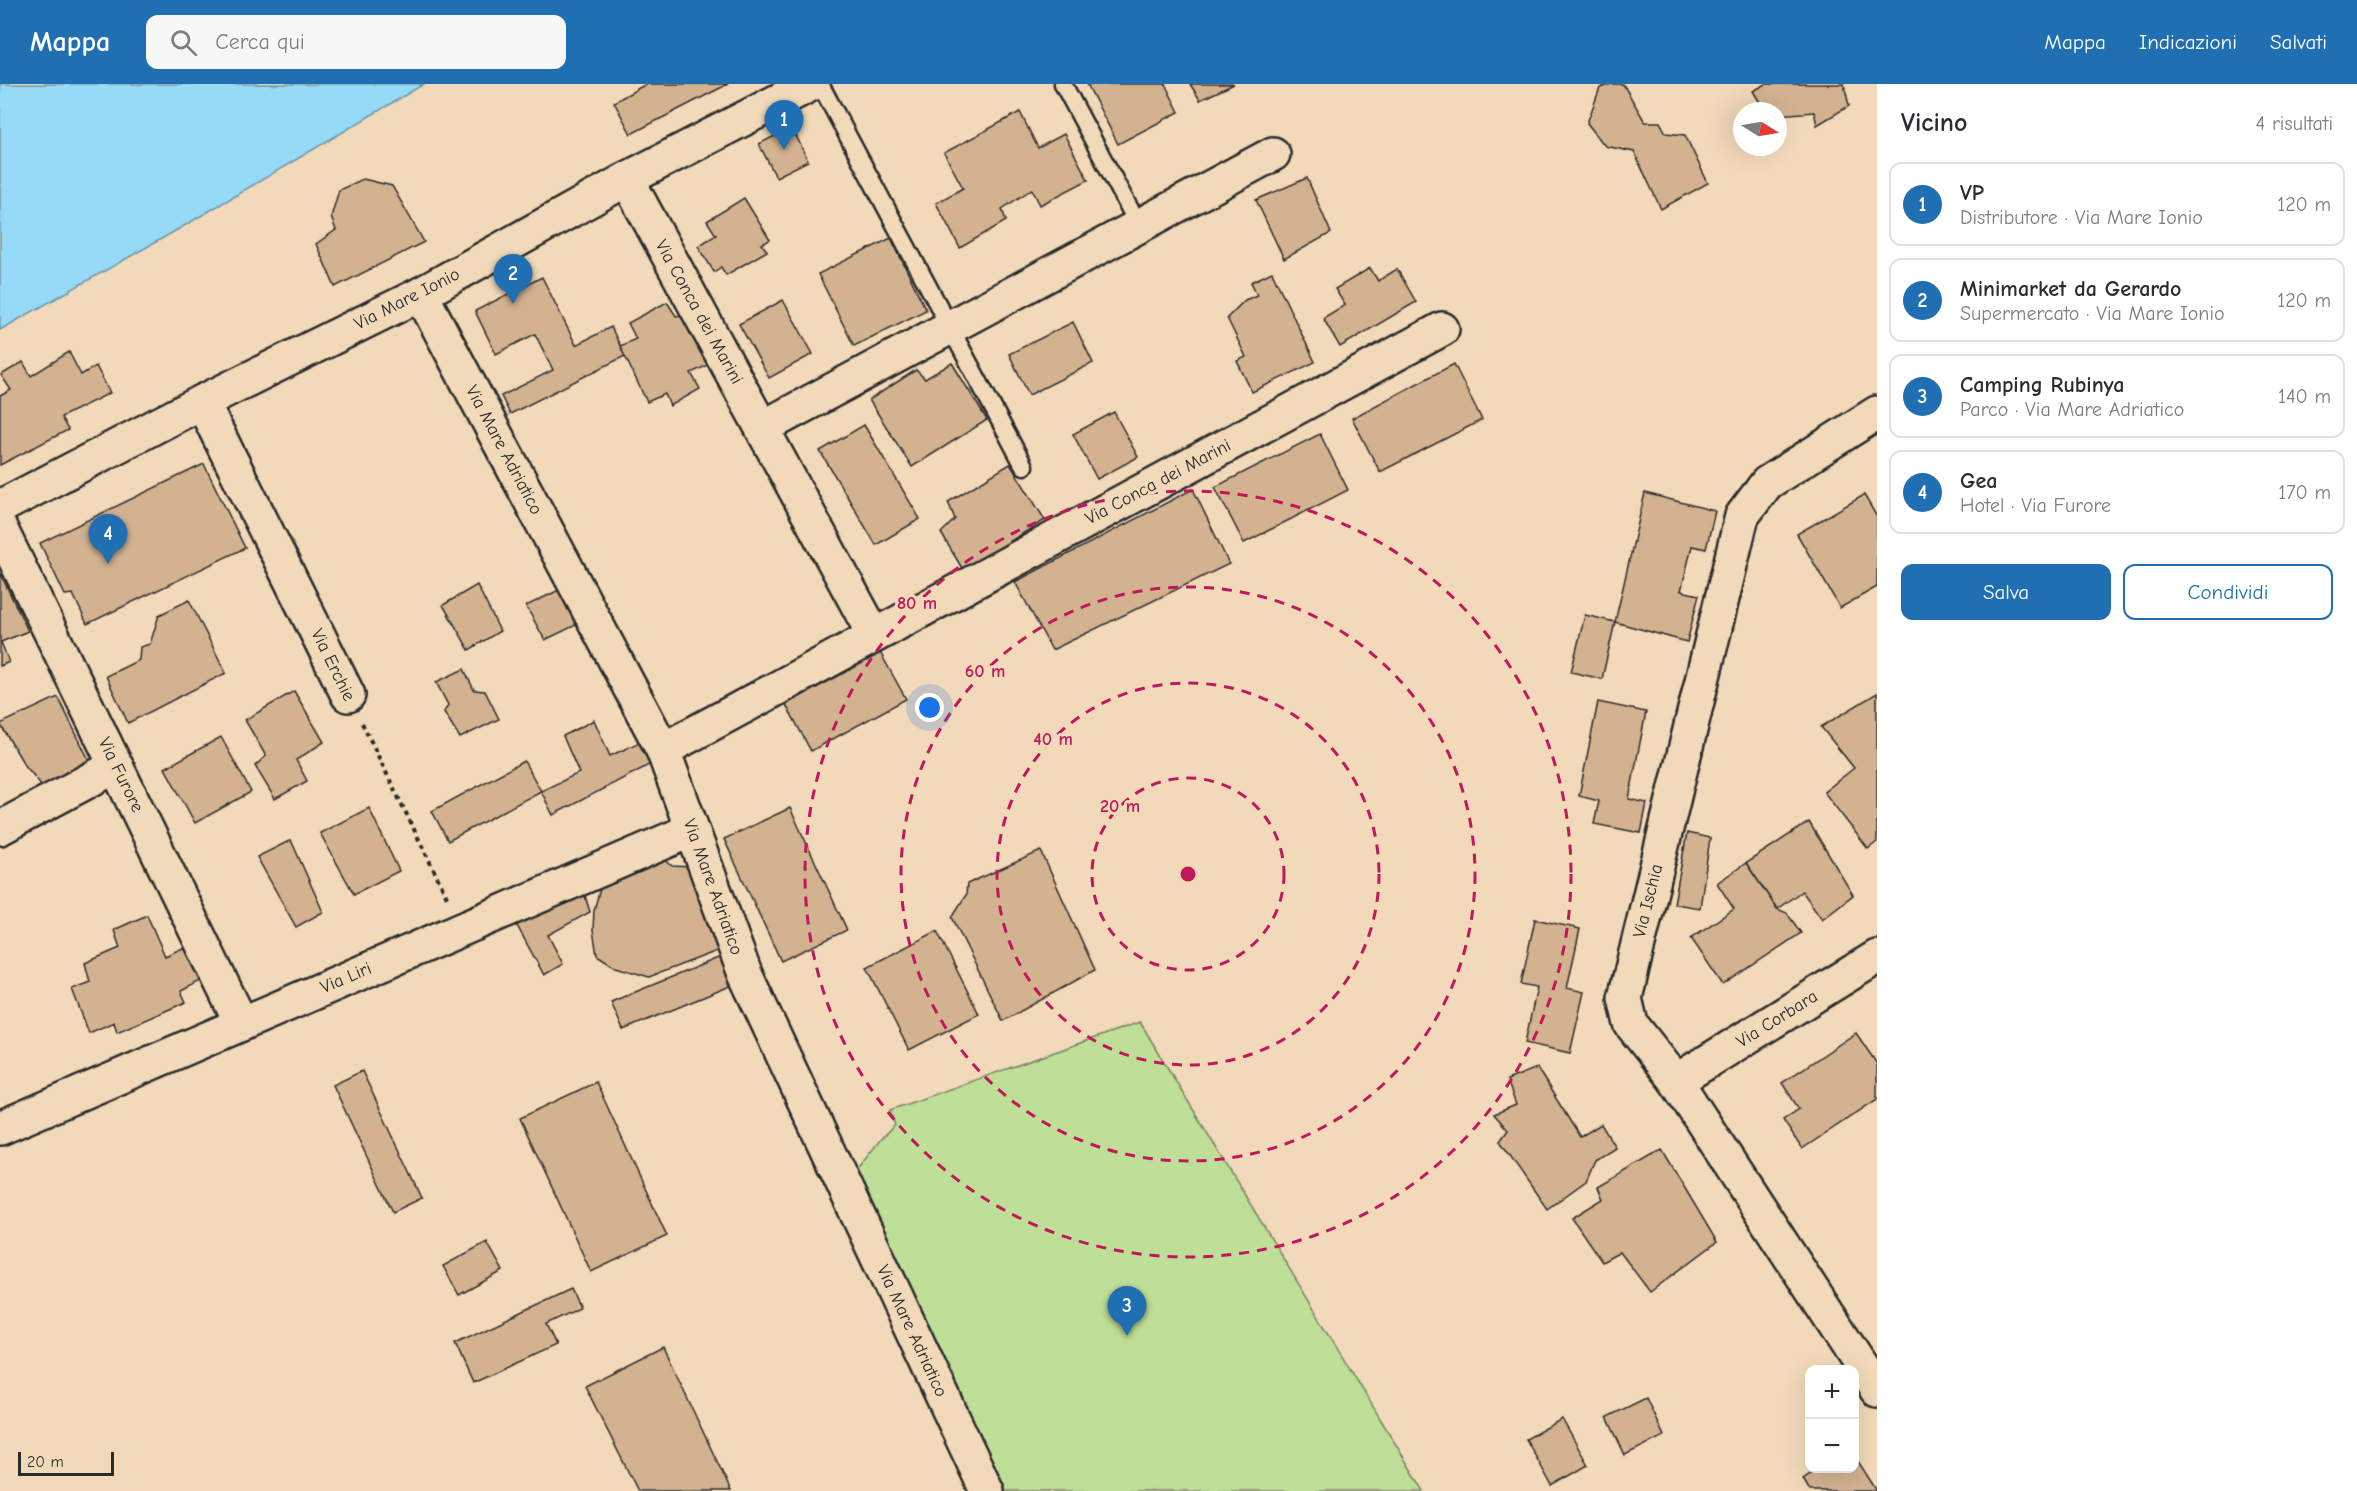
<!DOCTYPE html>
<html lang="it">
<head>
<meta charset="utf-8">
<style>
  :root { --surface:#fff; --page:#f7f7f7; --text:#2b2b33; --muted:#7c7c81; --line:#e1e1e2; --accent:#1f6fb2 }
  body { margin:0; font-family:"Comic Neue",sans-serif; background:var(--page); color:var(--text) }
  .controls { position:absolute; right:18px; bottom:18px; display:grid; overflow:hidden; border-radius:12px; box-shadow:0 6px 24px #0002 }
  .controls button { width:54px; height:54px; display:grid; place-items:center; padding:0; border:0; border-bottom:2px solid var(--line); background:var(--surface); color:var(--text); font:30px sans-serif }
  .compass { position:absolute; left:1733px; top:18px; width:54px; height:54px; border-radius:50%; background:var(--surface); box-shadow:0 6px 24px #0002; rotate:101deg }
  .scale { position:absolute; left:18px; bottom:15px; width:96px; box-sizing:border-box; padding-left:6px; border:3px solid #2b2b2b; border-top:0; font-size:16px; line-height:21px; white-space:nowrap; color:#2b2b2b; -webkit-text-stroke:4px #f1d9b9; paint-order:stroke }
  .you { position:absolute; left:930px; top:624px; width:21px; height:21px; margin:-15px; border:4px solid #fff; border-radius:50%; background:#1a73e8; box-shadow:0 0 0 9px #1a73e833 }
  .badge { display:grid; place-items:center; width:39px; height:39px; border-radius:50%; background:var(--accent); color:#fff; font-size:20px; font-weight:700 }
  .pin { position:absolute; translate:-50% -50px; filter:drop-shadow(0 2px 3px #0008) }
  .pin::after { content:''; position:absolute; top:32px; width:21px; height:18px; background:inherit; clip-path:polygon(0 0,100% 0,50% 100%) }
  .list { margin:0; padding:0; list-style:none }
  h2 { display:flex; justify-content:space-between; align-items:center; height:78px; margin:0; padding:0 24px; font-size:26px }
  h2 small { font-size:20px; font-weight:400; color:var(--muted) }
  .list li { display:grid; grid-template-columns:39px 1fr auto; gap:18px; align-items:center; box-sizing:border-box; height:84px; margin:0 12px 12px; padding:0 12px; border:2px solid var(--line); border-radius:12px }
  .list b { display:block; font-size:22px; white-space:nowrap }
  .list p { margin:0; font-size:20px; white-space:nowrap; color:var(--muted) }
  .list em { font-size:20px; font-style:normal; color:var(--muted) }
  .actions { display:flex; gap:12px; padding:18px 24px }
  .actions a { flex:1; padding:14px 0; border:2px solid var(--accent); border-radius:12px; text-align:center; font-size:21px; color:var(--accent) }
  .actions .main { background:var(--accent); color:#fff }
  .icon { flex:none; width:33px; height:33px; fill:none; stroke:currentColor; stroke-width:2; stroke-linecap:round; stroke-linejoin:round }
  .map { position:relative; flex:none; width:1877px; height:1407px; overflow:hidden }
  header { display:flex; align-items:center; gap:36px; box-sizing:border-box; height:84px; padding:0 30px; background:var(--accent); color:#fff }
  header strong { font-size:28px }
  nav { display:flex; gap:33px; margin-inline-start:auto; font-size:21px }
  .search { width:420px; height:54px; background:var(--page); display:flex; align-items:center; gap:15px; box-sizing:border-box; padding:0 21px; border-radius:12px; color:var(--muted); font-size:22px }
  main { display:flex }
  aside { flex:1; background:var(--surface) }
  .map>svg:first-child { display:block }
  .green { fill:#bfde97; stroke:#758461; stroke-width:1.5 }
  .water { fill:#96daf8; stroke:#6b94a6; stroke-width:1.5 }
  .building { fill:#d3b290; stroke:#2b2b2b; stroke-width:1.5 }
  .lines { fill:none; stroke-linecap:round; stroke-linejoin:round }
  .service-casing { stroke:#2b2b2b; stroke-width:21 }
  .minor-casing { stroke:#2b2b2b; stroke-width:38 }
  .secondary-casing { stroke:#2b2b2b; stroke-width:38 }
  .path { stroke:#2b2b2b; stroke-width:4; stroke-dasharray:4.5 4.5; stroke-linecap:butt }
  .service { stroke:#f1d9b9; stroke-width:16 }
  .minor { stroke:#f1d9b9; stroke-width:33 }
  .secondary { stroke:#f1d9b9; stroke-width:33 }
  .ring { fill:none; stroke:#c2185b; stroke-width:3; stroke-dasharray:10 8 }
  .labels { text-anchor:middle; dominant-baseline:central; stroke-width:6; stroke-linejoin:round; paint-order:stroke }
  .street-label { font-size:18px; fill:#2b2b2b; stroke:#f1d9b9 }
  .centre { fill:#c2185b; stroke:#f1d9b9; stroke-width:3 }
  .ring-label { font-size:18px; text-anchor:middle; font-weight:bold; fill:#c2185b; stroke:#f1d9b9; stroke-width:6; stroke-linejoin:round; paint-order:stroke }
</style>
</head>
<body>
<header>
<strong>Mappa</strong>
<div class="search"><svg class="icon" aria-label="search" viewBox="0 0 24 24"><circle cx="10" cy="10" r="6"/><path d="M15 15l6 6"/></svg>Cerca qui</div>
<nav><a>Mappa</a><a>Indicazioni</a><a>Salvati</a></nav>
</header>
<main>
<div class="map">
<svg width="1877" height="1407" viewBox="0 0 1877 1407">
  <rect width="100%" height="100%" fill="#f1d9b9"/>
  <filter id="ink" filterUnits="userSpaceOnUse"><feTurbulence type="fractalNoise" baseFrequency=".0167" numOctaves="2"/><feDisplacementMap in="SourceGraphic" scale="12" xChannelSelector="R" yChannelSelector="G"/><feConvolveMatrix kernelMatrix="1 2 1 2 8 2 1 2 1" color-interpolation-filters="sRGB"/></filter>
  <g filter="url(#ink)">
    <polygon class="green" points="1140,938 1424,1407 998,1407 849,1096 880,1056 895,1041 890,1026"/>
    <polygon class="water" points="0,0 424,0 177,146 0,246"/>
    <g class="building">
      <polygon points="646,0 728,0 631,50 614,18"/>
      <polygon points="1087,0 1165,0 1179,28 1118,60"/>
      <polygon points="1190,0 1234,0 1200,16"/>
      <polygon points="1611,0 1623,0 1645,38 1660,38 1666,49 1685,51 1708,99 1661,125 1634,68 1605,62 1587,39 1600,4"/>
      <polygon points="1766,0 1844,0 1849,22 1817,41 1814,28 1778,31 1778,27 1765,27 1753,7"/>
      <polygon points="1020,28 1038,64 1064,50 1088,96 1040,121 1032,105 1002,125 1006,137 960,164 936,119 963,104 944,69"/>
      <polygon points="792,43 808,77 776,93 759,60"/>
      <polygon points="1307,94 1331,149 1284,175 1256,116"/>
      <polygon points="363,95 392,102 424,158 335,203 316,160 336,146 331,133 339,106"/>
      <polygon points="744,114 770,156 762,160 767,167 726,191 721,183 714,188 698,162 716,151 707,137"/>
      <polygon points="891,154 926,226 854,262 818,190"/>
      <polygon points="1370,184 1378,197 1397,185 1416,218 1340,263 1323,234 1345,221 1335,205"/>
      <polygon points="1272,188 1315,278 1252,308 1237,277 1246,273 1227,234 1245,216 1257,211 1251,198"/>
      <polygon points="542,193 576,261 611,243 625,272 510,330 501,312 553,286 535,250 496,270 475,227"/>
      <polygon points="783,216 813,270 769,294 739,240"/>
      <polygon points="667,218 676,232 685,230 710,280 691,289 700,305 670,322 665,310 647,318 620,262 636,255 628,239"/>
      <polygon points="1073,238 1093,279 1029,311 1009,270"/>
      <polygon points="69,268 81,291 96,282 110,309 61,333 68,346 0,381 0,312 11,306 1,291 23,278 31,292"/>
      <polygon points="952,279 987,336 912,383 869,316 916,286 925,295"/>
      <polygon points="1454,280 1482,336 1380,388 1352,334"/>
      <polygon points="1114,328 1138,373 1097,395 1073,350"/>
      <polygon points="864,341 920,435 876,461 820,367"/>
      <polygon points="1320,350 1348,406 1244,459 1215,403"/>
      <polygon points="204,380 245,464 87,540 73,510 65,511 40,459"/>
      <polygon points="1010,380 1045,436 963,486 941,449 955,435 948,418"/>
      <polygon points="1193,405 1229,480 1052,566 1015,498"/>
      <polygon points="1645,409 1715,427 1706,465 1692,462 1681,507 1699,511 1687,558 1615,538"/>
      <polygon points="1864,411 1877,433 1877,503 1840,524 1797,450"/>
      <polygon points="0,489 28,547 1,558 9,578 0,582"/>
      <polygon points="477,501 500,547 469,566 443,521"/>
      <polygon points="559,506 576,541 545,556 526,522"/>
      <polygon points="189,516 226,589 128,639 106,592 139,576 140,563 150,560 159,531"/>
      <polygon points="1585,531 1615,538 1602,595 1571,588"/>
      <polygon points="876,561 906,615 811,667 782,613"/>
      <polygon points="464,585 474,606 485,607 499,635 460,654 444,628 448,621 436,598"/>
      <polygon points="294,607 324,658 296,676 307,697 275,715 255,682 266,672 245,636"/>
      <polygon points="1877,609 1877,758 1868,765 1824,708 1854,684 1821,643"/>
      <polygon points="58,613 89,676 43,703 24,680 0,640"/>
      <polygon points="1598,618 1646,628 1629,715 1647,719 1641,749 1594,740 1599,717 1579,712"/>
      <polygon points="594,636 610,672 640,658 651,680 553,731 541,707 579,689 563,652"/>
      <polygon points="221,653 251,708 195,739 165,684"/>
      <polygon points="524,677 541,707 448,757 432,727"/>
      <polygon points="369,724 399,787 354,810 320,749"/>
      <polygon points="790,724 847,846 781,877 724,755"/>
      <polygon points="1809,738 1853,811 1822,835 1802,807 1777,825 1746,779"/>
      <polygon points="1687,749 1710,754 1700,824 1674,820"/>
      <polygon points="291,756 323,828 296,843 257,773"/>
      <polygon points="1041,767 1095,886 1003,937 952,833 966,811 967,800"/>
      <polygon points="658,769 672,782 692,783 725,864 649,893 616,883 597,871 593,846 594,826 602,798"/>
      <polygon points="1746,779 1777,825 1787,829 1801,849 1723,901 1691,854 1734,825 1717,799"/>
      <polygon points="582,802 590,828 548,851 563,880 544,891 515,838"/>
      <polygon points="147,831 165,872 192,860 208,893 181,907 186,918 117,948 114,938 89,949 72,905 90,898 85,879 120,864 114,846"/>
      <polygon points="1535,835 1580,845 1567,904 1584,908 1570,969 1525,959 1537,903 1521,900"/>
      <polygon points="937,847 979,930 909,966 867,883"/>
      <polygon points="728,870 740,898 623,946 611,918"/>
      <polygon points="1856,949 1877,980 1877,1015 1802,1065 1783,1036 1799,1025 1782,999"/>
      <polygon points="1537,984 1580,1053 1601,1040 1615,1063 1595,1076 1586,1097 1547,1125 1500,1057 1508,1046 1494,1030 1516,1021 1507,996"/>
      <polygon points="362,987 422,1114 393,1128 333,1001"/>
      <polygon points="596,998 667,1152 591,1188 520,1034"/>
      <polygon points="1662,1066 1717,1158 1650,1208 1620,1168 1602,1178 1572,1134 1603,1115 1598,1103"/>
      <polygon points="487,1158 503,1187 459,1211 443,1182"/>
      <polygon points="571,1205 580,1224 546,1240 556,1261 473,1299 455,1259"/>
      <polygon points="663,1263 731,1407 638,1407 585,1302"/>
      <polygon points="1646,1314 1664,1352 1625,1371 1607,1333"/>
      <polygon points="1562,1335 1588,1381 1552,1402 1526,1355"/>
      <polygon points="1854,1371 1877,1407 1810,1407 1803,1395 1819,1384 1854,1384"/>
    </g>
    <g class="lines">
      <g class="service-casing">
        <g id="service">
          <polyline points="820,0 1024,382"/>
          <polyline points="1063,0 1139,142"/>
        </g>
      </g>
      <g class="minor-casing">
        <g id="minor">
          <polyline points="627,95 874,551"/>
          <polyline points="421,210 663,666 745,890 987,1407"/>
          <polyline points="202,318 348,611"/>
          <polyline points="1877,329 1767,399 1742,432 1625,914 1631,940 1676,997 1877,1306"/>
          <polyline points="762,344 1273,70"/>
          <polyline points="0,444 241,939"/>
          <polyline points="663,666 1442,245"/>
          <polyline points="0,744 116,682"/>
          <polyline points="1676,997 1877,873"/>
          <polyline points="0,1044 692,746"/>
        </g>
      </g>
      <g class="secondary-casing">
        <polyline id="secondary" points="0,423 202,318 421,210 627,95 811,0"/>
      </g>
      <polyline class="path" points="362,639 448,815"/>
      <use href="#service" class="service"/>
      <use href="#minor" class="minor"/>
      <use href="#secondary" class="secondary"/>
    </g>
  </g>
  <g class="ring">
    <circle cx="1188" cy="790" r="96"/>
    <circle cx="1188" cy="790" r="191"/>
    <circle cx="1188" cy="790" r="287"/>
    <circle cx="1188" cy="790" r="383"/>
  </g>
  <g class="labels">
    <g class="street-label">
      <text transform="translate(407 215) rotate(-27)">Via Mare Ionio</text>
      <text transform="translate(699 228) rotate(61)">Via Conca dei Marini</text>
      <text transform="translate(504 366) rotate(62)">Via Mare Adriatico</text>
      <text transform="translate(1158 398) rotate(-28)">Via Conca dei Marini</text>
      <text transform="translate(333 581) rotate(64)">Via Erchie</text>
      <text transform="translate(121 691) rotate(64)">Via Furore</text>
      <text transform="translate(713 803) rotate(70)">Via Mare Adriatico</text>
      <text transform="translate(1648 817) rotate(-76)">Via Ischia</text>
      <text transform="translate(346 894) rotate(-23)">Via Liri</text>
      <text transform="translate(1777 935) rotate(-32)">Via Corbara</text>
      <text transform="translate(912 1247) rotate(65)">Via Mare Adriatico</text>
    </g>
  </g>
  <circle cx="1188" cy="790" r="9" class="centre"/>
  <g class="ring-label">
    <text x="917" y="525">80 m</text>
    <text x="985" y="593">60 m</text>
    <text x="1053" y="661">40 m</text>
    <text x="1120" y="728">20 m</text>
  </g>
</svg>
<div class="controls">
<button>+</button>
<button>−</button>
</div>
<svg class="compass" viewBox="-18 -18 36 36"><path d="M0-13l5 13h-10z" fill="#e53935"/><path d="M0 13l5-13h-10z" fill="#7c7c81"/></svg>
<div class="scale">20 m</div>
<div class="you"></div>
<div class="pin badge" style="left:784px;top:66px">1</div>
<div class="pin badge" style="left:513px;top:220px">2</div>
<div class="pin badge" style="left:1127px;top:1252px">3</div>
<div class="pin badge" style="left:108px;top:480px">4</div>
</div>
<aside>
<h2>Vicino<small>4 risultati</small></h2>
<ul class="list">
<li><span class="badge">1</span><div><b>VP</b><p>Distributore · Via Mare Ionio</p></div><em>120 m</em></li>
<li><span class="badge">2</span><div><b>Minimarket da Gerardo</b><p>Supermercato · Via Mare Ionio</p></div><em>120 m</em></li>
<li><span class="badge">3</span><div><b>Camping Rubinya</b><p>Parco · Via Mare Adriatico</p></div><em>140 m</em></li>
<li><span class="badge">4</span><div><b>Gea</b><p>Hotel · Via Furore</p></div><em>170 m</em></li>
</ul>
<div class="actions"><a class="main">Salva</a><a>Condividi</a></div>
</aside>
</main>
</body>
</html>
